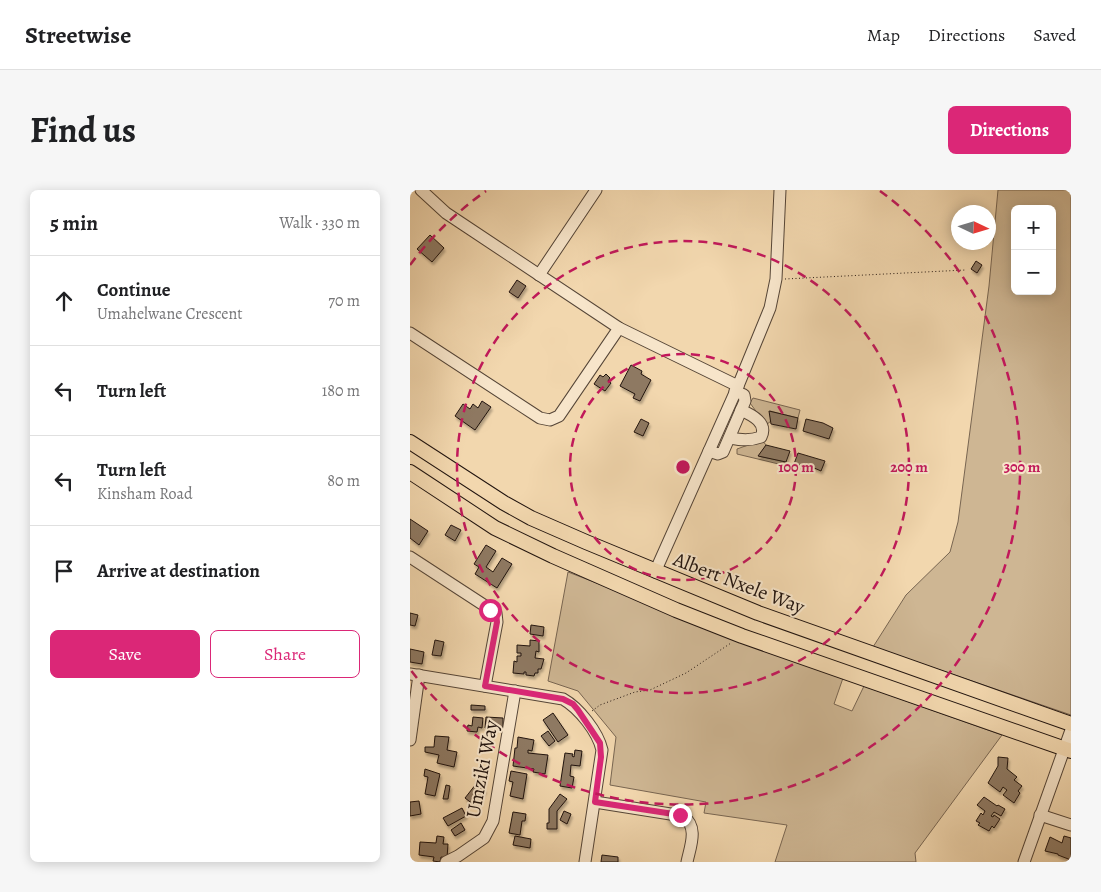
<!DOCTYPE html>
<html lang="en">
<head>
<meta charset="utf-8">
<style>
  :root { --surface:#fff; --page:#f6f6f6; --text:#202124; --muted:#757577; --line:#e0e0e0; --accent:#db2777 }
  body { margin:0; font-family:Alegreya,serif; background:var(--page); color:var(--text) }
  .controls { position:absolute; right:15px; top:15px; display:grid; overflow:hidden; border-radius:8px; box-shadow:0 2px 12px #0003 }
  .controls button { width:45px; height:45px; display:grid; place-items:center; padding:0; border:0; border-bottom:1px solid var(--line); background:var(--surface); color:var(--text); font:25px sans-serif }
  .compass { position:absolute; left:541px; top:15px; width:45px; height:45px; border-radius:50%; background:var(--surface); box-shadow:0 2px 12px #0003; rotate:94deg }
  .stop { position:absolute; width:15px; height:15px; margin:-11px; border:4px solid #db2777; border-radius:50%; background:#fff }
  .stop.end { background:#db2777; border-color:#fff; box-shadow:0 1px 5px #0008 }
  .list { margin:0; padding:0; list-style:none }
  h2 { display:flex; justify-content:space-between; align-items:center; height:65px; margin:0; padding:0 20px; font-size:21px }
  h2 small { font-size:16px; font-weight:400; color:var(--muted) }
  .list li { display:grid; grid-template-columns:32px 1fr auto; gap:15px; align-items:center; box-sizing:border-box; height:90px; padding:0 20px; border-top:1px solid var(--line) }
  .list b { display:block; font-size:19px; white-space:nowrap }
  .list p { margin:0; font-size:16px; white-space:nowrap; color:var(--muted) }
  .list em { font-size:16px; font-style:normal; color:var(--muted) }
  .actions { display:flex; gap:10px; padding:15px 20px }
  .actions a { flex:1; padding:11px 0; border:1px solid var(--accent); border-radius:8px; text-align:center; font-size:18px; color:var(--accent) }
  .actions .main { background:var(--accent); color:#fff }
  .icon { flex:none; width:28px; height:28px; fill:none; stroke:currentColor; stroke-width:2; stroke-linecap:round; stroke-linejoin:round }
  .map { position:relative; flex:none; width:661px; height:672px; overflow:hidden; border-radius:8px }
  header { display:flex; align-items:center; gap:30px; box-sizing:border-box; height:70px; padding:0 25px; background:var(--surface); border-bottom:1px solid var(--line) }
  header strong { font-size:24px }
  nav { display:flex; gap:28px; margin-inline-start:auto; font-size:18px }
  .intro { display:flex; align-items:center; justify-content:space-between; box-sizing:border-box; height:120px; padding:0 30px }
  h1 { margin:0; font-size:35px }
  .button { padding:12px 22px; border-radius:8px; background:var(--accent); color:#fff; font-size:18px; font-weight:700 }
  main { display:flex; gap:30px; padding:0 30px }
  aside { flex:1; background:var(--surface); border-radius:8px; box-shadow:0 2px 12px #0003 }
  .map>svg:first-child { display:block }
  .green { fill:#ceb693; stroke:#786551; fill-rule:evenodd }
  .building { fill:#8e7962; stroke:#21140f; filter:url(#shadow) }
  .lines { fill:none; stroke-linecap:round; stroke-linejoin:round }
  .minor-casing { stroke:#554537; stroke-width:13 }
  .major-casing { stroke:#21140f; stroke-width:16 }
  .path { stroke:#21140f; stroke-width:1; stroke-dasharray:1 2.5; stroke-linecap:butt }
  .minor { stroke:#f7e5ca; stroke-width:11 }
  .major { stroke:#f2d7ae; stroke-width:14 }
  .route { stroke:#db2777; stroke-width:6 }
  .ring { fill:none; stroke:#c2185b; stroke-width:2.5; stroke-dasharray:9 6 }
  .labels { text-anchor:middle; dominant-baseline:central; stroke-width:4; stroke-linejoin:round; paint-order:stroke }
  .street-label { font-size:20px; fill:#21140f; stroke:#f7e5ca }
  .centre { fill:#c2185b; stroke:#f7e5ca; stroke-width:2.5 }
  .ring-label { font-size:15px; text-anchor:middle; font-weight:bold; fill:#c2185b; stroke:#f7e5ca; stroke-width:4; stroke-linejoin:round; paint-order:stroke }
</style>
</head>
<body>
<header>
<strong>Streetwise</strong>
<nav><a>Map</a><a>Directions</a><a>Saved</a></nav>
</header>
<div class="intro"><h1>Find us</h1><a class="button">Directions</a></div>
<main>
<aside>
<h2>5 min<small>Walk · 330 m</small></h2>
<ul class="list">
<li><svg class="icon" aria-label="ahead" viewBox="0 0 24 24"><path d="M12 20V5M6 11l6-6 6 6"/></svg><div><b>Continue</b><p>Umahelwane Crescent</p></div><em>70 m</em></li>
<li><svg class="icon" aria-label="left" viewBox="0 0 24 24"><path d="M17 20v-9H6M10 6l-5 5 5 5"/></svg><div><b>Turn left</b></div><em>180 m</em></li>
<li><svg class="icon" aria-label="left" viewBox="0 0 24 24"><path d="M17 20v-9H6M10 6l-5 5 5 5"/></svg><div><b>Turn left</b><p>Kinsham Road</p></div><em>80 m</em></li>
<li><svg class="icon" aria-label="arrive" viewBox="0 0 24 24"><path d="M6 21V4h12l-3 4 3 4H6"/></svg><div><b>Arrive at destination</b></div></li>
</ul>
<div class="actions"><a class="main">Save</a><a>Share</a></div>
</aside>
<div class="map">
<svg width="661" height="672" viewBox="0 0 661 672">
  <defs>
    <filter id="shadow"><feDropShadow dx="1.5" dy="3" stdDeviation="1" flood-color="#0004"/></filter>
  </defs>
  <rect width="100%" height="100%" fill="#f2d7ae"/>
  <filter id="stains"><feTurbulence type="fractalNoise" baseFrequency=".004" numOctaves="4"/><feColorMatrix values="0 0 0 0 .2 0 0 0 0 .09 0 0 0 0 .02 0 0 0 .5 -.17"/></filter>
  <radialGradient id="worn" r=".72"><stop offset=".6" stop-color="#630" stop-opacity="0"/><stop offset="1" stop-color="#630" stop-opacity=".3"/></radialGradient>
  <g class="green">
    <path d="M588,0h73v525l-198,-68 33,-52 44,-43 8,-30 31,-236zM605,19h37v82h-37z"/>
    <polygon points="343,208 390,220 388,228 360,221 361,231 356,235 340,213"/>
    <polygon points="352,250 356,255 349,266 376,272 377,276 327,264 327,259"/>
    <polygon points="158,382 433,488 424,514 442,521 454,496 592,545 505,663 506,672 365,672 377,635 294,623 296,612 200,595 206,547 168,501 138,491"/>
  </g>
  <g class="building">
    <polygon points="20,45 34,58 22,72 7,59"/>
    <polygon points="566,71 572,75 567,83 561,79"/>
    <polygon points="107,90 116,96 108,108 99,102"/>
    <polygon points="221,175 232,181 231,184 241,190 230,211 223,208 225,204 210,196"/>
    <polygon points="196,184 200,188 198,191 201,193 195,201 184,194 190,185 193,187"/>
    <polygon points="72,211 81,217 65,240 45,226 53,214 60,219 63,214 68,218"/>
    <polygon points="359,221 388,228 386,239 361,234"/>
    <polygon points="231,229 239,233 233,246 224,242"/>
    <polygon points="396,229 413,233 423,238 419,249 393,241"/>
    <polygon points="356,255 380,261 376,272 348,266"/>
    <polygon points="388,263 415,271 411,281 402,277 384,274"/>
    <polygon points="0,329 18,341 9,355 0,348"/>
    <polygon points="41,335 51,340 45,351 35,345"/>
    <polygon points="76,355 86,361 76,377 83,382 92,368 102,374 87,398 65,384 69,377 64,374"/>
    <polygon points="0,423 8,425 5,436 0,435"/>
    <polygon points="121,435 134,437 133,446 120,444"/>
    <polygon points="25,450 34,452 31,466 22,465"/>
    <polygon points="120,450 129,451 129,462 126,461 125,468 134,469 131,479 128,479 128,483 125,483 124,486 116,485 116,482 114,482 114,484 103,483 104,471 107,472 107,466 111,466 111,463 107,463 107,455 120,456"/>
    <polygon points="0,459 14,462 12,474 0,472"/>
    <polygon points="61,515 75,516 75,520 61,520"/>
    <polygon points="143,523 158,545 148,552 133,530"/>
    <polygon points="63,527 73,528 72,538 68,537 67,542 57,541 58,535 62,536"/>
    <polygon points="76,527 93,528 93,538 75,538"/>
    <polygon points="138,541 145,551 139,556 131,546"/>
    <polygon points="25,546 39,547 37,560 47,562 44,577 27,573 29,565 15,562 15,557 24,557"/>
    <polygon points="108,547 124,550 122,561 118,560 118,563 138,565 135,584 123,582 124,579 103,576 105,558 107,558"/>
    <polygon points="165,560 172,561 170,576 161,575 160,586 164,587 162,598 150,596 155,563 163,564 162,566 164,567"/>
    <polygon points="588,567 598,568 597,579 607,587 604,590 612,596 608,601 610,603 604,613 593,605 597,600 593,597 590,602 578,593 588,576"/>
    <polygon points="15,579 30,584 25,606 15,604 18,587 14,586"/>
    <polygon points="101,581 117,584 113,609 100,606 103,592 99,591"/>
    <polygon points="66,594 75,600 64,615 55,608"/>
    <polygon points="36,595 40,596 38,609 33,609"/>
    <polygon points="150,604 157,609 147,621 147,639 137,639 137,633 139,633 139,619"/>
    <polygon points="574,607 587,616 588,615 595,619 591,626 584,622 581,626 583,627 584,625 590,629 584,638 582,636 579,641 568,635 570,633 566,631 571,623 573,625 575,621 567,615"/>
    <polygon points="9,611 11,624 0,626 0,612"/>
    <polygon points="52,618 56,626 38,636 33,628"/>
    <polygon points="154,621 161,624 157,634 150,630"/>
    <polygon points="103,622 116,624 115,631 112,631 110,645 99,643"/>
    <polygon points="51,633 55,640 45,646 41,640"/>
    <polygon points="27,646 34,647 33,654 38,654 37,668 31,667 30,672 23,671 24,667 9,665 10,652 26,653"/>
    <polygon points="105,646 121,649 120,658 103,655"/>
    <polygon points="654,646 661,648 661,670 648,665 648,664 635,661 640,647 652,653"/>
    <polygon points="192,665 208,667 208,672 191,672"/>
  </g>
  <g class="lines">
    <g class="minor-casing">
      <g id="minor">
        <polyline points="11,0 36,23 209,138 328,196"/>
        <polyline points="129,85 186,0"/>
        <polyline points="0,143 130,228 140,230 149,226 209,138"/>
        <path d="M320,248c11,2 20,3 31,-1 7,-14 -9,-22 -20,-27"/>
        <polyline points="299,261 308,264 313,262 335,211 334,205 325,201"/>
        <polyline points="0,367 86,423 87,432 75,496"/>
        <polyline points="245,382 328,196 360,118 366,89 370,0"/>
        <path d="M0,484l153,25c16,9 35,33 39,51l-17,112"/>
        <polyline points="0,550 9,485"/>
        <path d="M185,612l88,14c16,11 7,31 4,46"/>
        <polyline points="630,625 661,635"/>
        <polyline points="36,672 48,666 74,648 83,631 105,501"/>
        <polyline points="614,672 661,540"/>
      </g>
    </g>
    <g class="major-casing">
      <g id="major">
        <polyline points="0,252 94,313 121,328 176,352 348,423 661,534"/>
        <polyline points="0,282 85,338 143,366 266,420 332,446 661,561"/>
      </g>
    </g>
    <g class="path">
      <polyline points="375,89 555,80"/>
      <polyline points="182,521 190,515 225,502 240,500 276,483 321,453"/>
    </g>
    <use href="#minor" class="minor"/>
    <use href="#major" class="major"/>
  </g>
  <g class="lines">
    <polyline class="route" points="80,420 86,423 87,432 75,496 153,509 163,514 168,520 190,553 191,567 185,612 270,625"/>
  </g>
  <g class="ring">
    <circle cx="273" cy="277" r="113"/>
    <circle cx="273" cy="277" r="226"/>
    <path d="M0 75A339 339 0 0 1 76 1M470 1A339 339 0 1 1 0 479"/>
  </g>
  <g class="labels">
    <g class="street-label">
      <text transform="translate(329 393) rotate(21)">Albert Nxele Way</text>
      <text transform="translate(72 579) rotate(-79)">Umziki Way</text>
    </g>
  </g>
  <circle cx="273" cy="277" r="8" class="centre"/>
  <g class="ring-label">
    <text x="386" y="282">100 m</text>
    <text x="499" y="282">200 m</text>
    <text x="612" y="282">300 m</text>
  </g>
  <rect width="100%" height="100%" filter="url(#stains)"/>
  <rect width="100%" height="100%" fill="url(#worn)"/>
</svg>
<div class="controls">
<button>+</button>
<button>−</button>
</div>
<svg class="compass" viewBox="-18 -18 36 36"><path d="M0-13l5 13h-10z" fill="#e53935"/><path d="M0 13l5-13h-10z" fill="#757577"/></svg>
<div class="stop" style="left:80px;top:420px"></div>
<div class="stop end" style="left:270px;top:625px"></div>
</div>
</main>
</body>
</html>
